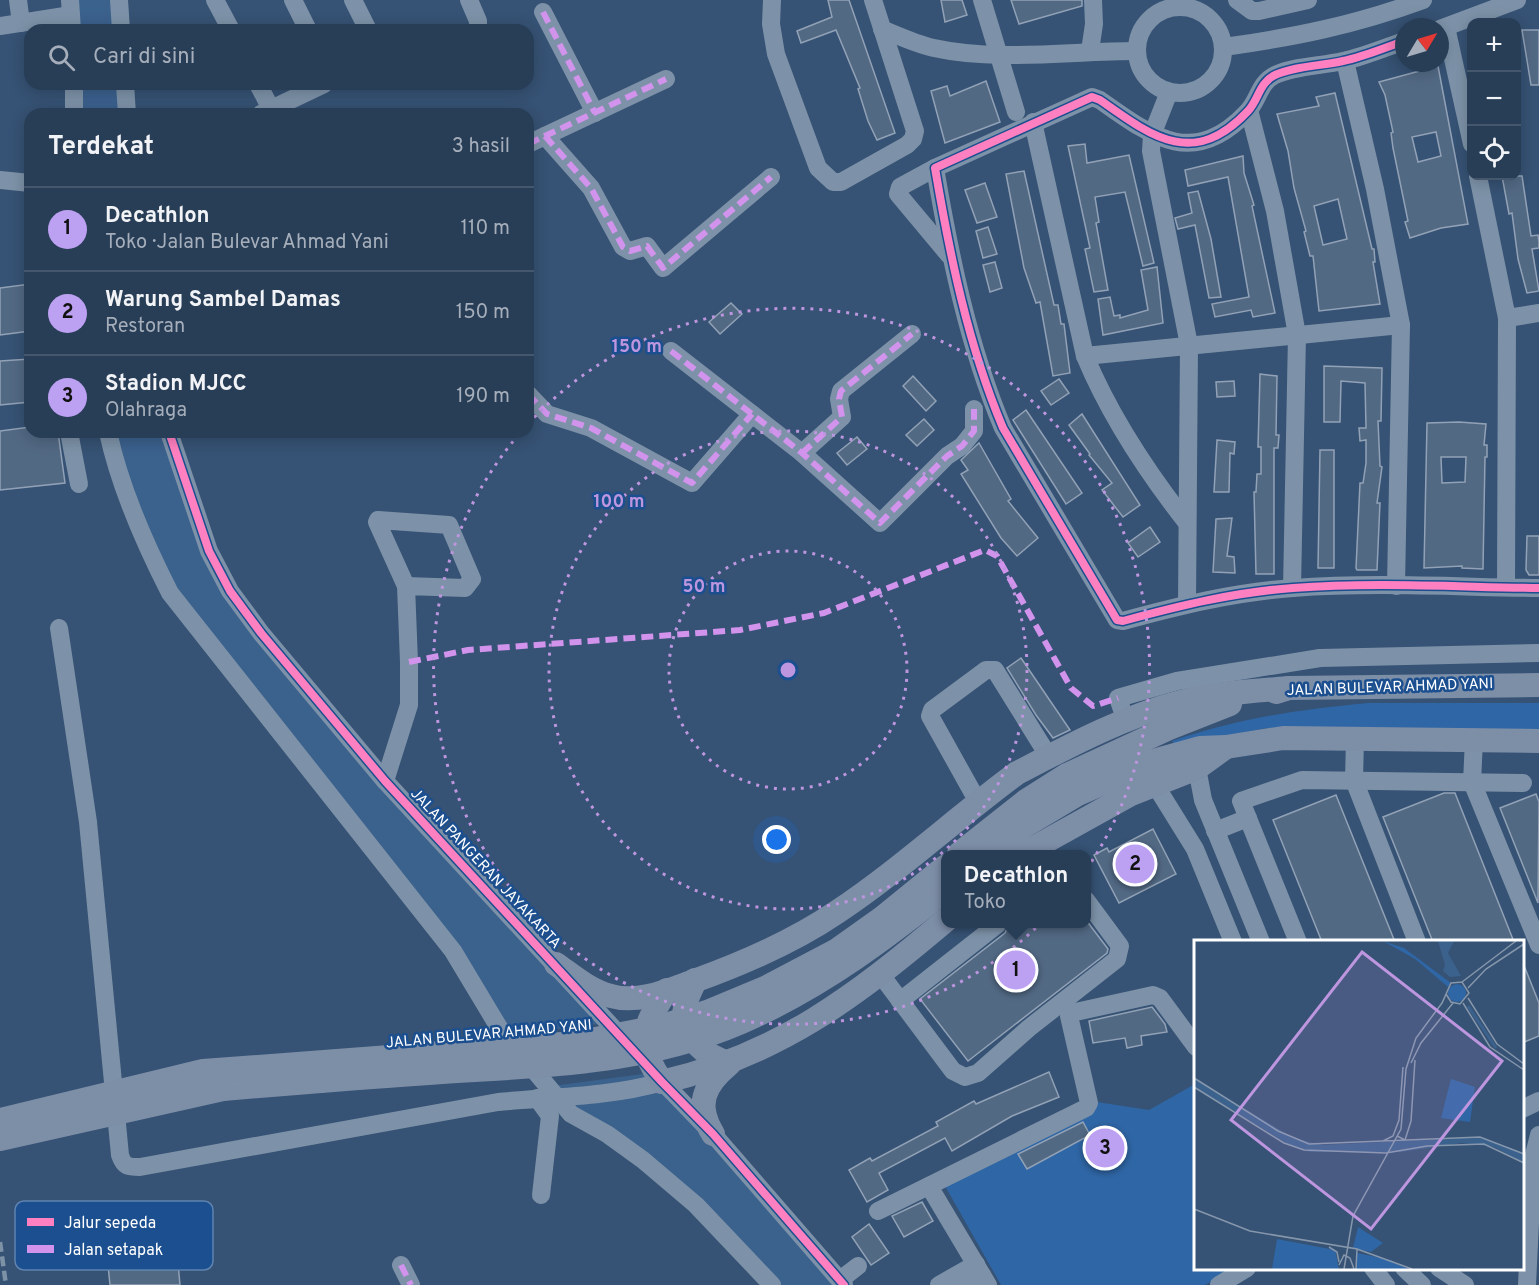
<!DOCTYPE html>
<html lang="id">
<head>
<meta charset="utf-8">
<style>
  :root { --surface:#283e57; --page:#30455d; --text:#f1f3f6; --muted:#a5aeba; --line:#44576d; --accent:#bca0f2 }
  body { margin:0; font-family:Overpass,sans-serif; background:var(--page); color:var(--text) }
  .controls { position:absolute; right:18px; top:18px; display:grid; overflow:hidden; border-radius:12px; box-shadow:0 3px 15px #0003 }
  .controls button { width:54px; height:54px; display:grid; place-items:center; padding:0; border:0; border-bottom:2px solid var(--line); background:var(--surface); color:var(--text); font:30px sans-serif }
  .compass { position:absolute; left:1395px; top:18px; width:54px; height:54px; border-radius:50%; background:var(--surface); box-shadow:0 3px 15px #0003; rotate:52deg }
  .you { position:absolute; left:777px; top:840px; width:21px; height:21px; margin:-15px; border:4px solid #fff; border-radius:50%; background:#1a73e8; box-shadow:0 0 0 9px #1a73e833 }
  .badge { display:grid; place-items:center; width:39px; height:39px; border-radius:50%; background:var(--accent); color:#111; font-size:20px; font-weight:700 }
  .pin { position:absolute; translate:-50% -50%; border:3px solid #fff; box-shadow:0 2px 6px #0006 }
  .popup { position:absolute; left:941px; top:850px; width:150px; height:78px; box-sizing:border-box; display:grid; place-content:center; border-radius:12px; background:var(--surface); filter:drop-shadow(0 2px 4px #0005); font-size:20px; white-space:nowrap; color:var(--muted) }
  .popup b { font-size:22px; color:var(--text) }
  .popup::after { content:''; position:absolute; left:50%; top:100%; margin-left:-12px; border:12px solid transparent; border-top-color:var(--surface) }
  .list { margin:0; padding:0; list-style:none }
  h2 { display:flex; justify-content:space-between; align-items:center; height:78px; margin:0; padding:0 24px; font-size:26px }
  h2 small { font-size:20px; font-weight:400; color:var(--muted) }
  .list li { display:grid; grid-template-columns:39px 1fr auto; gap:18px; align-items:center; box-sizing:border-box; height:84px; padding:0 24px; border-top:2px solid var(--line) }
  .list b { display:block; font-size:22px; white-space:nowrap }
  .list p { margin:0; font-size:20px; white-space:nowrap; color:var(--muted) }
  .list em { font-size:20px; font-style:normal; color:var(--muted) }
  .icon { flex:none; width:33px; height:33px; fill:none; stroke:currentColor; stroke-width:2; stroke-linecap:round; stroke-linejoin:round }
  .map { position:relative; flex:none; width:1539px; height:1285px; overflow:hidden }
  .search { position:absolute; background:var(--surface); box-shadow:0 3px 15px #0003; left:24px; top:24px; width:510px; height:66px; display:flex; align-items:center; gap:15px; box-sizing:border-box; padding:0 21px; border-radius:18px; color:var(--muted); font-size:22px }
  .panel { position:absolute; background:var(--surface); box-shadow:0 3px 15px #0003; left:24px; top:108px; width:510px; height:330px; border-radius:18px }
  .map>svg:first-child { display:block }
  .green { fill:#2f66a5 }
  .water { fill:#3b618d }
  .pier { fill:#365274 }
  .building { fill:#526984; stroke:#92a2b6; stroke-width:1.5; fill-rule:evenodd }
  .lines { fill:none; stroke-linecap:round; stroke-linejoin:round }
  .minor { stroke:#7d92a8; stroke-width:18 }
  .major { stroke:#7d8ea7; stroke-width:24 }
  .rail { stroke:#7e92a7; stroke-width:4.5; stroke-dasharray:10 4.5; stroke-linecap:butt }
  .major-bridge { stroke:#7d8ea7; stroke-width:24 }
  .quiet { stroke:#d193ec; stroke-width:6; stroke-dasharray:12 6; stroke-linecap:butt }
  .cycleway-casing { stroke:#1b4f8f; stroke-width:11 }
  .cycleway { stroke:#ff80c0; stroke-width:8 }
  .ring { fill:none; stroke:#bd96df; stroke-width:3; stroke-dasharray:3 6 }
  .labels { text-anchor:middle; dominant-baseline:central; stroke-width:5; stroke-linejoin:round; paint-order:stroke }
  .street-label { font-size:15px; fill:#fff; stroke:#1b4f8f }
  .inset-river { fill:none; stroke:#3b618d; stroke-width:3 }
  .inset-road { fill:none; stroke:#8697ac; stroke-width:1.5 }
  .view { fill:#bd96df; fill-opacity:0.15; stroke:#bd96df; stroke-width:3 }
  .inset-edge { fill:none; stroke:#fff; stroke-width:3 }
  .key { fill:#1b4f8f; stroke:#5f84b1; stroke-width:1.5 }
  .key-label { font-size:16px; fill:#fff }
  .centre { fill:#bd96df; stroke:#1b4f8f; stroke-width:3 }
  .ring-label { font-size:18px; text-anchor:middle; font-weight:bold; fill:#bd96df; stroke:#1b4f8f; stroke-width:5; stroke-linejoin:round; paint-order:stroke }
</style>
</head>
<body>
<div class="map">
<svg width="1539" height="1285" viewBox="0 0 1539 1285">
  <rect width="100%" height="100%" fill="#365274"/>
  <g class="green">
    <path d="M1368,703h171v27l-272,-2 -92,18 -3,-5c69,-23 123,-31 196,-38z"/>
    <polygon points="1195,1084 1196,1268 1235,1269 1205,1285 1001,1285 945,1186 1097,1102 1149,1110"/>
  </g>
  <g class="water">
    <polygon points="70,0 119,0 121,30 72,30"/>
    <polygon points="74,84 125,84 127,114 74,114"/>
    <polygon points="108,432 169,432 209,552 261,633 844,1285 772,1285 726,1235 571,1114 453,951 170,593"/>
  </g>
  <polygon class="pier" points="608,1022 657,1072 545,1087 499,1034 581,1027"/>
  <g class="building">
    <polygon points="828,0 849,0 895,133 877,140 868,121 858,89 860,88 836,30 801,43 797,31 832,17"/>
    <polygon points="941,0 962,0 967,15 945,22"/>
    <polygon points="1011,0 1082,0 1082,6 1019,24"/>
    <polygon points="1522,30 1539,30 1539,85 1531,85"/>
    <path d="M1438,66l30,158 -27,4 -31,10 -5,-16 3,-1 -15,-73 -2,-15 2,-1 -8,-37 -6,-13zM1436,132l5,24 -23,6 -6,-25z"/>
    <polygon points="986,81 1000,122 945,143 931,91 947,86 950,96"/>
    <path d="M1335,93l37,156h2l1,13h-2l7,42 -61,7 -6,-55h-3l-6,-24 2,-1 -12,-43 -6,-37 -11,-37 42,-8 -3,-9zM1338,199l9,40 -24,6 -9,-39z"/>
    <polygon points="1085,144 1087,163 1129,155 1154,263 1143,266 1125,192 1095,197 1099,222 1096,223 1108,290 1094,292 1085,249 1090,248 1068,146"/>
    <polygon points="1243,156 1244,173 1254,205 1252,206 1275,313 1253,317 1251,310 1215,317 1212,304 1249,297 1228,177 1188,186 1185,170"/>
    <polygon points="1024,171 1054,305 1058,305 1061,324 1064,324 1070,373 1053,376 1040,302 1036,303 1024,268 1006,174"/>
    <polygon points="1502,176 1522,176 1531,236 1538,235 1539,242 1539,248 1532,249 1539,291 1527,293 1518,259 1512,213 1509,214"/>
    <polygon points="985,183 997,217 977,223 965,190"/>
    <polygon points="1198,191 1211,239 1221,297 1209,298 1195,225 1178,229 1175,218 1192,213 1188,193"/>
    <polygon points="988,227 997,254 983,258 976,231"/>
    <polygon points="995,262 1002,288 990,292 983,265"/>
    <polygon points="1157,267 1163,323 1103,335 1098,299 1110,297 1114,316 1120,315 1120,318 1148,310 1141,270"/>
    <polygon points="30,284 30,331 0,335 0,288"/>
    <polygon points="731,303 742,314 720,334 709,322"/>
    <polygon points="30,359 30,402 0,405 0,361"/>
    <polygon points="1324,366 1382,368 1381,421 1378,421 1380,466 1382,467 1377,503 1380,503 1377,570 1357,570 1356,568 1360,483 1363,483 1366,463 1366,440 1360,441 1359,428 1366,428 1365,383 1341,381 1340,422 1324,422"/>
    <polygon points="1260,374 1277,376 1276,435 1279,435 1278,448 1274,448 1274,574 1256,574 1254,492 1256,492 1257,474 1261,474 1261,447 1258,447"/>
    <polygon points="913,376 936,401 926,411 903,386"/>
    <polygon points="1059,379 1069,393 1051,405 1041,391"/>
    <polygon points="1234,381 1235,396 1217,397 1216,382"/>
    <polygon points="1026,410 1082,493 1066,504 1013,420"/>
    <polygon points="1082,414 1140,505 1123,517 1102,490 1112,483 1089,455 1090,454 1069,425"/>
    <polygon points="924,419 934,430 917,446 906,435"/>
    <path d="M1459,422l27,2 -2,21h3v12h-2l-2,112 -21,-1v-2l-38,2 3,-145zM1441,457h25l-1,25 -23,1z"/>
    <polygon points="30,427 30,432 58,432 65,483 0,490 0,431"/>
    <polygon points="857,437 867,449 847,465 837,453"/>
    <polygon points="1217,440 1235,442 1234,454 1230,453 1229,492 1214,492"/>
    <polygon points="979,443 1011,499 1008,501 1038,538 1017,556 1001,538 961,474 968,470 961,460"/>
    <polygon points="1320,450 1334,450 1334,568 1318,568"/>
    <polygon points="1232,518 1227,556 1234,557 1235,573 1213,572 1216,519"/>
    <polygon points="1150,527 1160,542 1138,557 1128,543"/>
    <polygon points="1527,536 1539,536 1539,575 1529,575 1526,570"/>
    <polygon points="1021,658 1070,730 1053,738 1036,715 1007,668"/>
    <polygon points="1444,793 1455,793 1514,942 1433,942 1383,817"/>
    <polygon points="1536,794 1539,802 1538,903 1500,808"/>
    <polygon points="1336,795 1395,942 1322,942 1273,820"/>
    <polygon points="1153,829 1176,874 1119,903 1094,855 1107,848 1109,852"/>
    <polygon points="1086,920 1108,949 1107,953 968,1061 920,999 1005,933 1009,924 1086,924"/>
    <polygon points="1523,963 1539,1003 1539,1036 1522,1043"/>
    <polygon points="1152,1007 1165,1024 1167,1032 1141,1036 1142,1045 1127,1048 1125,1038 1093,1043 1089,1021"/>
    <polygon points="1049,1072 1059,1097 1012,1116 952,1151 945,1138 879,1173 888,1190 867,1202 849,1170 870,1158 872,1161 938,1126 936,1122 974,1101 976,1104"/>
    <polygon points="1083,1122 1090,1135 1027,1169 1018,1154"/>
    <polygon points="922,1202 933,1221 904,1237 892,1216"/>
    <polygon points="174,1219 180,1285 110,1285 104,1226"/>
    <polygon points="869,1224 889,1253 871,1265 852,1237"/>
  </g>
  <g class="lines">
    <g class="minor">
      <polyline points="18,0 21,23"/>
      <polyline points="70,0 72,30"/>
      <polyline points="119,0 121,30"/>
      <polyline points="215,0 231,30"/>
      <polyline points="293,0 308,30"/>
      <polyline points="353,0 368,30"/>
      <polyline points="469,0 478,21 478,30"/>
      <polyline points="772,0 771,24 776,54 818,168 833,182 841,182 907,145 913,139 915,131 873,0"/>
      <polyline points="982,0 1016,112"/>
      <polyline points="1237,0 1252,11 1259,11 1308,0"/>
      <circle cx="1180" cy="50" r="43"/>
      <polyline points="543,12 595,113"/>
      <polyline points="0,26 71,15"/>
      <polyline points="1446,27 1472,144"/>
      <path d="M882,29c17,7 34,15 52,19 63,14 138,3 202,3"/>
      <polyline points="1440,29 1517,0"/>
      <path d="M1404,41c-20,7 -41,16 -61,20 -22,5 -48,5 -68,14 -16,8 -16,24 -27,36 -54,58 -96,26 -148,-11l-8,-3 -157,71c15,88 33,177 68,260l114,192 6,1c55,-15 112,-29 170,-33 81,-6 164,-1 246,0"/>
      <path d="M1224,47c71,-10 131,-22 199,-47"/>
      <polyline points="1090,51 1094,24 1093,0"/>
      <polyline points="1345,61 1375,189 1401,325 1396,586"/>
      <polyline points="74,84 74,114"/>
      <polyline points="125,84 127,114"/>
      <polyline points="258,84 271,109"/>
      <polyline points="1169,92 1152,135 1151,151 1189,345 1187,604"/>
      <polyline points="1249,110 1275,211 1297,335 1292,588"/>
      <polyline points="261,114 324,84"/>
      <path d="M1033,122l52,234c25,60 62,116 102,167"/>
      <polyline points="545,136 591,188 623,247 630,251 647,246 663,268 771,177"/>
      <polyline points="528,144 666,79"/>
      <polyline points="935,168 900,187 898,194 949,255"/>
      <polyline points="1478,176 1507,318 1506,587"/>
      <polyline points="0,180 30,183"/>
      <polyline points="1507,318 1539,313"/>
      <polyline points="671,351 802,453 880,523 947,456 962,446 974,431 974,409"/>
      <polyline points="1085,356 1401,325"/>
      <polyline points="528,394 547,414 591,428 692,483 752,414"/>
      <polyline points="69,432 79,484"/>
      <path d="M108,432c12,56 36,110 62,161l283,358 48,80 70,83 36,20 36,26 53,45 76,80"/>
      <polyline points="169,432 209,551 230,591 261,633 385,781 626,1042"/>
      <polyline points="802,453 842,417 839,399 841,391 912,334"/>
      <path d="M59,628l29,194 32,333c4,12 8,12 20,12l358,-65c54,-5 112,-5 164,-20"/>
      <polyline points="1126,721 1118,698 1177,681 1320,658 1539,653"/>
      <polyline points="1355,739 1354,780 1417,942"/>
      <polyline points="1474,740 1472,782 1539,945"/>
      <polyline points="1197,768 1203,800 1261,942"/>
      <polyline points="385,781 409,705 409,662 406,586 377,522 378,520 449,525 472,579 465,588 406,586"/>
      <polyline points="1154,783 1195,849 1233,942"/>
      <polyline points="978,802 930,716 932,710 986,670 995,670 1049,757"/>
      <polyline points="1215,831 1248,818"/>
      <polyline points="1298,942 1241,801 1302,780 1523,783"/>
      <polyline points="881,975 953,1071 965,1077 978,1073 1029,1028 1117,959 1120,946 1086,900"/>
      <polyline points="900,1001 998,924"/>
      <polyline points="655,1074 713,1134 844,1285"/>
      <polyline points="537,1098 550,1116 541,1195"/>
      <polyline points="1522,1109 1539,1101"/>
      <polyline points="929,1186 988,1285"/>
      <polyline points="878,1211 1086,1108 1089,1103 1069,1016 1071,1013 1153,995 1160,998 1196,1047"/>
      <polyline points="401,1265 411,1285"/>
      <polyline points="1373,1268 1386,1285"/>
      <polyline points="1404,1268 1422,1285"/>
      <polyline points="1439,1268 1465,1285"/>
      <polyline points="840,1280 858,1266"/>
      <polyline points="939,1285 976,1264"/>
      <polyline points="966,1285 982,1275"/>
      <polyline points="1219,1285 1247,1268"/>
      <polyline points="1527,1285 1533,1159 1539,1135"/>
    </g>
    <g class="major">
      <polyline points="1276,692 1289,688 1539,685"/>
      <polyline points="959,854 1026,801 1067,775 1169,728 1230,704"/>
      <polyline points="990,854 1026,825 1078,794 1153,761 1200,748 1226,747 1283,738 1539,741"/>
      <polyline points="1023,854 1131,794 1197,768 1226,747"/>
      <path d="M556,964c17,12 34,27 55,32 27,8 58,-6 83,-15 50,-18 99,-39 143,-69 63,-42 119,-94 180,-139 52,-27 106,-56 163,-71 36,-9 73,-11 109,-14"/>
      <path d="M695,980c-3,9 -9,18 -10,27 -5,28 20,50 45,56"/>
      <path d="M667,990c-24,37 -32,53 -5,92 117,-27 194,-86 284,-162"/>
      <polyline points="223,1089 321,1081"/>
      <path d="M713,1134c-18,-29 -9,-49 15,-69"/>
    </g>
    <polyline class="rail" points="0,1242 6,1285"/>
    <g class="major-bridge">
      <path d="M321,1081c51,-4 102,-8 154,-11 97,-5 193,-12 282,-55 70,-33 129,-77 189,-125"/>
      <polyline points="0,1120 203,1071 575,1043 663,1026 707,1012 767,987 837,950 882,918 946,866"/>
      <polyline points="0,1139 223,1089"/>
    </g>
    <g class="quiet">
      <polyline points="543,12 595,113"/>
      <polyline points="545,136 591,188 623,247 630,251 647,246 663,268 771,177"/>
      <polyline points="528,144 666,79"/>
      <polyline points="671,351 802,453 880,523 947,456 962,446 974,431 974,409"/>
      <polyline points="528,394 547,414 591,428 692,483 752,414"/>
      <polyline points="802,453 842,417 839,399 841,391 912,334"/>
      <polyline points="409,662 468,650 740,630 824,613 985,550 997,556 1071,688 1093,706 1118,698"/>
      <polyline points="401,1265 411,1285"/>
    </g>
    <g class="cycleway-casing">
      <g id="cycleway">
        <path d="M1404,41c-20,7 -41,16 -61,20 -22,5 -48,5 -68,14 -16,8 -16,24 -27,36 -54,58 -96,26 -148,-11l-8,-3 -157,71c15,88 33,177 68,260l114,192 6,1c55,-15 112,-29 170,-33 81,-6 164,-1 246,0"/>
        <polyline points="169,432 209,551 230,591 261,633 385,781 662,1082 713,1134 844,1285"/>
      </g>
    </g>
    <use href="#cycleway" class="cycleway"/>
  </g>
  <g class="ring">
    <circle cx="788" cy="670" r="119"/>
    <circle cx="788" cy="670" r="239"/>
    <path d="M528 424A358 358 0 1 1 520 433"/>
  </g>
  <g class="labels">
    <g class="street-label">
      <text transform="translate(1390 688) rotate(-2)">JALAN BULEVAR AHMAD YANI</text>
      <text transform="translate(485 869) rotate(47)">JALAN PANGERAN JAYAKARTA</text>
      <text transform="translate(489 1035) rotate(-5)">JALAN BULEVAR AHMAD YANI</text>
    </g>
  </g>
  <g transform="translate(1194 940)">
    <rect width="330" height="330" fill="#365274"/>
    <path d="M189,1l21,7 47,35 -3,4 -33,-28zM254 53a9 9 0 1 1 18 0a9 9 0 1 1-18 0ZM257,139l24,8 -5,35 -29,-4zM164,287l25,16 -12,9 -18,-4zM83,299l58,11 4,19h-67zM163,313l34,7 17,9h-52z" fill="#2f66a5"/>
    <path d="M244,1h16l-6,12 13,23 -11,1 -7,-6 2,-6zM0,138l99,60 29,7 158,-8 39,14 5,3v9l-30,-16 -32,-4 -61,9h-91l-17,-5 -99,-60z" fill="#3b618d"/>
    <path class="inset-river" d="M274,66l28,42"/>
    <path class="inset-road" d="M268,42l54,-41M274,48l18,-19 38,-25M274,58l29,46 27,20M269,63l27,44 34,23M217,123l10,-20 32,-40M0,138l84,53 31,13 171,-7 44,17M0,147l90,56 20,7 82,3 41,-7 57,-2 40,19M203,196l8,4 6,-19 4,-61M189,201l10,-5 6,-16 4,-53M0,269l56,22 107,18 -1,20M135,307l8,5 2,10M163,309l55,20M145,325l5,-10 6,3 4,11M150,329l9,-53 48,-87 5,-60 10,-31 26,-35 9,-20 11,-1 7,11 -9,11 -9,-2 -5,-8"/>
    <path class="view" d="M168,12l140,109 -131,168 -140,-109z"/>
    <rect width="330" height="330" class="inset-edge"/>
  </g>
  <rect x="15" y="1201" width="198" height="69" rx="9" class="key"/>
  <rect x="27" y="1218" width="27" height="8" fill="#ff80c0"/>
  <rect x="27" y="1245" width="27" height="8" fill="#d193ec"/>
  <g class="key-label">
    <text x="64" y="1228">Jalur sepeda</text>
    <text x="64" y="1255">Jalan setapak</text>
  </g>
  <circle cx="788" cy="670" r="9" class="centre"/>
  <g class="ring-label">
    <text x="637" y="352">150 m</text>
    <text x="619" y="507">100 m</text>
    <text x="704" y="592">50 m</text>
  </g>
</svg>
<div class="controls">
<button>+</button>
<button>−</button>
<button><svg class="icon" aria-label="locate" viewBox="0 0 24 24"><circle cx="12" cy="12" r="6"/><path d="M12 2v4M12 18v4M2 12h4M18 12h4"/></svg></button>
</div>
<svg class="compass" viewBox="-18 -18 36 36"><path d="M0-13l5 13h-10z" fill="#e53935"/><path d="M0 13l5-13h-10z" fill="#a5aeba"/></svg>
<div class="you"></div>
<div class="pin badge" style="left:1016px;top:970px">1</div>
<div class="popup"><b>Decathlon</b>Toko</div>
<div class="pin badge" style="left:1135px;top:864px">2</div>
<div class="pin badge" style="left:1105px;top:1148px">3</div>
<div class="search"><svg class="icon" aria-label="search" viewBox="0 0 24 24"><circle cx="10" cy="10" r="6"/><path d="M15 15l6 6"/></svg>Cari di sini</div>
<section class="panel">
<h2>Terdekat<small>3 hasil</small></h2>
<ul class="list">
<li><span class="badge">1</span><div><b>Decathlon</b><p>Toko · Jalan Bulevar Ahmad Yani</p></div><em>110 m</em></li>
<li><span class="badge">2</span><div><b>Warung Sambel Damas</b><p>Restoran</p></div><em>150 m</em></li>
<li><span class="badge">3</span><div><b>Stadion MJCC</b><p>Olahraga</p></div><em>190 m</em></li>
</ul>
</section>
</div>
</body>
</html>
